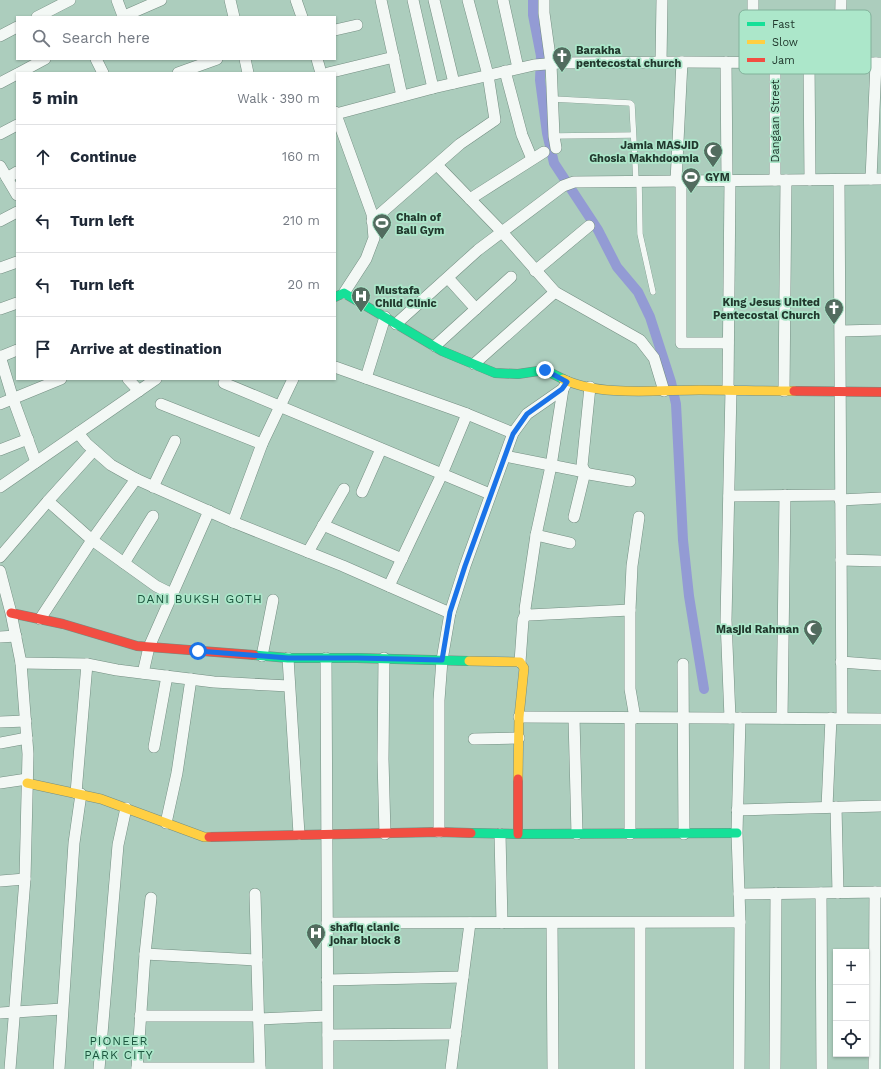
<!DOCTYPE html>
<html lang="en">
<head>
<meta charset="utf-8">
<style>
  :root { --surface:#fff; --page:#f2f2f3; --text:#1f2937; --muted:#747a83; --line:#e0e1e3 }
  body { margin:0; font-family:"Work Sans",sans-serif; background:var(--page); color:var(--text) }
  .controls { position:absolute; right:12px; bottom:12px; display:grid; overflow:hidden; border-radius:0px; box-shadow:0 1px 3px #0004 }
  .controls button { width:36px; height:36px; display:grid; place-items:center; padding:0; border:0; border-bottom:1px solid var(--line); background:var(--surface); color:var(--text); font:20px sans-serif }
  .stop { position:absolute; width:12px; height:12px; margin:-9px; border:3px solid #1a73e8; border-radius:50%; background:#fff }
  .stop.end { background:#1a73e8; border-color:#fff; box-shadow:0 1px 4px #0008 }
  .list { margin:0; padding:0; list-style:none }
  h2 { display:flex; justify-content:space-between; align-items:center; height:52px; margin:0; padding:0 16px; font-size:17px }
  h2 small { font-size:13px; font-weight:400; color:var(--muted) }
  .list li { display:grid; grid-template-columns:26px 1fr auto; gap:12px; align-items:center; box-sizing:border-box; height:64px; padding:0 16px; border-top:1px solid var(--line) }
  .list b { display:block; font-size:15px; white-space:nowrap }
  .list em { font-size:13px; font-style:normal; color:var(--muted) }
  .icon { flex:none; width:22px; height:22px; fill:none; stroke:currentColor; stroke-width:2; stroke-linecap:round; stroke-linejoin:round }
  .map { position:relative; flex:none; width:881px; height:1069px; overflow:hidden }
  .search { position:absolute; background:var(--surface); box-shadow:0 1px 3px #0004; left:16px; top:16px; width:320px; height:44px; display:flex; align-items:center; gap:10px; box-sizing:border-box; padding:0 14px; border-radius:0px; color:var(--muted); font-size:15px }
  .panel { position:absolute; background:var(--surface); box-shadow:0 1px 3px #0004; left:16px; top:72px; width:320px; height:308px; border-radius:0px }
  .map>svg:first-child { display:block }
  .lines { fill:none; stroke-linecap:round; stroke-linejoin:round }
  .canal { stroke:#939bd4; stroke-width:10 }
  .lane-casing { stroke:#748e82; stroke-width:6 }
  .street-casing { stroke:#748e82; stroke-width:12 }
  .fast-casing { stroke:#748e82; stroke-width:10 }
  .slow-casing { stroke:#748e82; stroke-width:10 }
  .jam-casing { stroke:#748e82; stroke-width:10 }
  .lane { stroke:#f3f8f5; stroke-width:5.5 }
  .street { stroke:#f3f8f5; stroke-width:11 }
  .fast { stroke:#16e098; stroke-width:9 }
  .slow { stroke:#ffcf43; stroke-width:9 }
  .jam { stroke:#f24e42; stroke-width:9 }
  .route { stroke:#1a73e8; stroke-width:5 }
  .labels { text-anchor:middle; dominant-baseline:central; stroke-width:3.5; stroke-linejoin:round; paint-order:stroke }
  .poi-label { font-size:11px; font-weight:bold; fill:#21382d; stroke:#ace7ca; text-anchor:start }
  .street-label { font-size:11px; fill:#21382d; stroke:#ace7ca }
  .neighbourhood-label { font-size:12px; letter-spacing:1px; fill:#1b543d; stroke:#ace7ca }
  .key { fill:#ace7ca; stroke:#82b29b; stroke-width:1 }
  .key-label { font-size:11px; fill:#21382d }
</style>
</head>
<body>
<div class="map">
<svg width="881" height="1069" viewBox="0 0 881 1069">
  <rect width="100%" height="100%" fill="#accdbd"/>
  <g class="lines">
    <polyline class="canal" points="533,0 533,15 541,56 540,80 547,133 554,163 598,230 617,267 638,292 650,317 671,382 676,404 683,540 689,596 704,689"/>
    <g class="lane-casing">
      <g id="lane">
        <polyline points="553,99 630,103 632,105 636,181"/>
        <polyline points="554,136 633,135"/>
        <polyline points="639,181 640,234 653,292"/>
      </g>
    </g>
    <g class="street-casing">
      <g id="street">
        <polyline points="117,0 123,16"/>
        <polyline points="230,0 234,17"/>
        <polyline points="296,0 302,17"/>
        <polyline points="381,0 402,96"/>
        <polyline points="413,0 433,88"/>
        <polyline points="434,0 454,83"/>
        <polyline points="503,0 518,68"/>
        <polyline points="544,0 544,13 551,64 554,136 556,148"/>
        <polyline points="753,0 753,62"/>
        <polyline points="37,17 70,0"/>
        <polyline points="122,17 161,0"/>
        <polyline points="335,30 357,25"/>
        <polyline points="0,36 17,27"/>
        <polyline points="96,59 103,73"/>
        <polyline points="245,59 248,73"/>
        <polyline points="317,59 321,73"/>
        <polyline points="661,62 662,0"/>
        <polyline points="726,62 727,181"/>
        <polyline points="809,62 810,180"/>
        <polyline points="840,63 841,0"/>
        <polyline points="505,71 522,135 532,159"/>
        <polyline points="19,73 45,59"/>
        <polyline points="178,73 217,59"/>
        <polyline points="328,73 394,57"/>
        <polyline points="0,83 17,74"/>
        <polyline points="335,112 372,214 374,238 366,259 344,293"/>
        <polyline points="336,114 433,88 534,65 559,63 682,62 881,63"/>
        <polyline points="0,134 17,125"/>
        <polyline points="437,165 502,232 555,292 640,340 654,358 664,391"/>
        <polyline points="0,166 17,195"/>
        <polyline points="7,178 17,172"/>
        <polyline points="871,179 876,63"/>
        <polyline points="775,180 775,62"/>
        <polyline points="839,180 842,718"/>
        <polyline points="676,181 682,62"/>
        <polyline points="681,181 681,343 728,343"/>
        <polyline points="470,199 544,152"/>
        <polyline points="0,221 17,212"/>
        <polyline points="372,221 460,144 495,120 488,75 468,0"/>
        <polyline points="0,268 17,262"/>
        <polyline points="535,271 589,226"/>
        <polyline points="448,278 476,309"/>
        <polyline points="0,309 17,303"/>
        <polyline points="396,324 478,250 563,186 574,182 881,179"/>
        <polyline points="841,331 881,330"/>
        <polyline points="435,346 511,277"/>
        <polyline points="0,356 13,399 36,462"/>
        <polyline points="0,357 17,350"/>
        <polyline points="474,364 555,292"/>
        <polyline points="335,367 467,414 513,433"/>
        <polyline points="366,378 385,317"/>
        <polyline points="128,379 139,391"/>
        <polyline points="224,383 490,494"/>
        <polyline points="590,387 582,466 585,472 589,474 630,481"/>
        <polyline points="563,389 551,466 536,535 525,609 526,613 529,615 630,610"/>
        <polyline points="728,390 730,181"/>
        <polyline points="784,391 786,180"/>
        <polyline points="0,404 61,379"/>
        <polyline points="161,404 262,444"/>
        <polyline points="78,433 87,444 111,465 136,479 233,522 343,566 450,613"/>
        <polyline points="0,450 28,439"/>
        <polyline points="505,456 585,472 574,517"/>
        <polyline points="0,487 156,379"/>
        <polyline points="153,487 175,441"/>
        <polyline points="362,492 381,449"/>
        <polyline points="729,496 840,495"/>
        <polyline points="840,500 881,498"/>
        <polyline points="48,501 92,540 156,586 172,594"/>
        <polyline points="233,522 262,444 293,379"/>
        <polyline points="323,525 402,559"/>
        <polyline points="536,535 570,543"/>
        <polyline points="308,552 344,489"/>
        <polyline points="0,557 48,501 94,450"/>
        <polyline points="841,560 881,561"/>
        <polyline points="124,563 153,516"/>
        <polyline points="0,571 11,613 21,663 28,754 25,879 10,1069"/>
        <polyline points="389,586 442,474 467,414"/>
        <polyline points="40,619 92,540 136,479"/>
        <polyline points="0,637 16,636"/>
        <polyline points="262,656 273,600"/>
        <polyline points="288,658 299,834"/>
        <polyline points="326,658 328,1069"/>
        <polyline points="384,658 383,759 385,834"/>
        <polyline points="520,662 523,620 526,613"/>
        <polyline points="841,662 881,665"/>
        <polyline points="21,663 87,664 117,670 214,682 289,686"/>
        <polyline points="683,664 684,834"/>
        <polyline points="143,673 149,647 209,511"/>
        <polyline points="519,717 881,719"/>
        <polyline points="574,718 577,834"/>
        <polyline points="630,718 630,834"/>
        <polyline points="635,718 630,689 630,610 632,566 639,517"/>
        <polyline points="730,718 726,620 731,390"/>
        <polyline points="782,718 785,495"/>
        <polyline points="0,722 26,721"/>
        <polyline points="474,739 519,738"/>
        <polyline points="0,743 27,738"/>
        <polyline points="154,747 167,676"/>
        <polyline points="0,783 27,779"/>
        <polyline points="76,793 87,664"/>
        <polyline points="827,807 831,718"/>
        <polyline points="836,807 838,893"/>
        <polyline points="737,810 881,806"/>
        <polyline points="166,823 177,773 191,679"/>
        <polyline points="439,832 439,700 442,660 450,613 465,566 513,433 527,414 563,389 567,382"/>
        <polyline points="500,834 502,923"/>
        <polyline points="0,881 25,879"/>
        <polyline points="821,893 822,1069"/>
        <polyline points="255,894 260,1069"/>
        <polyline points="739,894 881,892"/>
        <polyline points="327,923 740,922"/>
        <polyline points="552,923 553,1069"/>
        <polyline points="145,954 257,960"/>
        <polyline points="327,980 463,977"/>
        <polyline points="0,1013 62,1009"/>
        <polyline points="140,1016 259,1016"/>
        <polyline points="259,1019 327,1016"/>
        <polyline points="328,1035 456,1034"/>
        <polyline points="137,1068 260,1068"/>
        <polyline points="59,1069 74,843 81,794"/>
        <polyline points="99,1069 118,845 126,808"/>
        <polyline points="137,1069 145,954 151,898"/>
        <polyline points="451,1069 470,923"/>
        <polyline points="640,1069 640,923"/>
        <polyline points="739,1069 740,922 737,833 740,718"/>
        <polyline points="775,1069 776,893"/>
        <polyline points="874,1069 875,892"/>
      </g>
    </g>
    <g class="fast-casing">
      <g id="fast">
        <polyline points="335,297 344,293 442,351 495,373 518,374 545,370 563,379"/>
        <polyline points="254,655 288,658 357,658 469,661"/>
        <polyline points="471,833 518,834 737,833"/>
      </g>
    </g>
    <g class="slow-casing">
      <g id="slow">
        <path d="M563,379c36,18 96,11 136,11 31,0 63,1 95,1"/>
        <polyline points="469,661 520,662 524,668 519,717 518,779"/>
        <polyline points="27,783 101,799 204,837 209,837"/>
      </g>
    </g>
    <g class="jam-casing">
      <g id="jam">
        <polyline points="794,391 881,392"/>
        <polyline points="11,613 63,624 137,646 254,655"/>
        <polyline points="518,834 518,779"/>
        <polyline points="209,837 439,832 471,833"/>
      </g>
    </g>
    <use href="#lane" class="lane"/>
    <use href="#street" class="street"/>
    <use href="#fast" class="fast"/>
    <use href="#slow" class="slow"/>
    <use href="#jam" class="jam"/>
  </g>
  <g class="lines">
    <polyline class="route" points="198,651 288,658 357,658 442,660 450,612 465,566 513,434 527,414 562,389 567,382 545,370"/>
  </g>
  <defs>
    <g id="church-pin" transform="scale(1)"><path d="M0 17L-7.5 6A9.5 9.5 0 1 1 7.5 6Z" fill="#526c5f" stroke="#ace7ca"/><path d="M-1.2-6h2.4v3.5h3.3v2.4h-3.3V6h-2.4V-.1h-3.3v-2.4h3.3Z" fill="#fff"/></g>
    <g id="mosque-pin" transform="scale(1)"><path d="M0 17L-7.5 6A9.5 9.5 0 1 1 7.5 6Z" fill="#526c5f" stroke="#ace7ca"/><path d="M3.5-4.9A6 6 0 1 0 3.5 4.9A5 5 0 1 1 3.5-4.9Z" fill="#fff"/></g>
    <g id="stadium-pin" transform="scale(1)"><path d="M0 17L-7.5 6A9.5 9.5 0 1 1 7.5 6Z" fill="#526c5f" stroke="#ace7ca"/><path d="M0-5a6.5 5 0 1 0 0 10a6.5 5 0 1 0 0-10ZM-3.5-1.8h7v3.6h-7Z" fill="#fff"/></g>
    <g id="hospital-pin" transform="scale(1)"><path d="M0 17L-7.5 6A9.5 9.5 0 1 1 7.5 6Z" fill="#526c5f" stroke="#ace7ca"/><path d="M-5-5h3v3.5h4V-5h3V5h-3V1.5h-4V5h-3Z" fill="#fff"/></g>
  </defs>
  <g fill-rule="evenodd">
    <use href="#church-pin" x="562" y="56"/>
    <use href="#mosque-pin" x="713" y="151"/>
    <use href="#stadium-pin" x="691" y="177"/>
    <use href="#stadium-pin" x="382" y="223"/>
    <use href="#hospital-pin" x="361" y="296"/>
    <use href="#church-pin" x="834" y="308"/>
    <use href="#mosque-pin" x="813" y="629"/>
    <use href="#hospital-pin" x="316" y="933"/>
  </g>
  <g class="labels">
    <g class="poi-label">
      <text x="576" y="50">Barakha<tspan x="576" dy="13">pentecostal church</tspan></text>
      <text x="699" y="145" text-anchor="end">Jamia MASJID<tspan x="699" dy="13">Ghosia Makhdoomia</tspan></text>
      <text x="705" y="177">GYM</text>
      <text x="396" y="217">Chain of<tspan x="396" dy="13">Bali Gym</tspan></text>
      <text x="375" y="290">Mustafa<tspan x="375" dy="13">Child Clinic</tspan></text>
      <text x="820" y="302" text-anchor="end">King Jesus United<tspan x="820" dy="13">Pentecostal Church</tspan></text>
      <text x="799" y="629" text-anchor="end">Masjid Rahman</text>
      <text x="330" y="927">shafiq clanic<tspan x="330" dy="13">johar block 8</tspan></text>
    </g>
    <g class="street-label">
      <text transform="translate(775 121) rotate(-90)">Dangaan Street</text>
    </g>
    <g class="neighbourhood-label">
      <text x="200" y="599">DANI BUKSH GOTH</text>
      <text x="119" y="1041">PIONEER<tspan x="119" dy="14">PARK CITY</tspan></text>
    </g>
  </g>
  <rect x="739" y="10" width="132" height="64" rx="6" class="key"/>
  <rect x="747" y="22" width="18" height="4" fill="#16e098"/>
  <rect x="747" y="40" width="18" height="4" fill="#ffcf43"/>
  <rect x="747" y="58" width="18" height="4" fill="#f24e42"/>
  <g class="key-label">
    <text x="772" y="28">Fast</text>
    <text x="772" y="46">Slow</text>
    <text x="772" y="64">Jam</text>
  </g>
</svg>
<div class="controls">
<button>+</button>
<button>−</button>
<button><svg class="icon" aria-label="locate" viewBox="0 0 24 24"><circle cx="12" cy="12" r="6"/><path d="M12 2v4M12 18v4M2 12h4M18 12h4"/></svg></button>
</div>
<div class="stop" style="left:198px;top:651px"></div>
<div class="stop end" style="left:545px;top:370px"></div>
<div class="search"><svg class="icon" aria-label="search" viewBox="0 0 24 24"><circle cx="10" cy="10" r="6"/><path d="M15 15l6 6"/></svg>Search here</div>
<section class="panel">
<h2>5 min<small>Walk · 390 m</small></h2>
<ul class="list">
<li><svg class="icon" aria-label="ahead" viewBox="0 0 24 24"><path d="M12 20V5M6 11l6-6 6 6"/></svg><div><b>Continue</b></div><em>160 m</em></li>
<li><svg class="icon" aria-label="left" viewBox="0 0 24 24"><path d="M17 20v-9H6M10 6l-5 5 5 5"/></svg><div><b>Turn left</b></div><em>210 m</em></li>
<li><svg class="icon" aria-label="left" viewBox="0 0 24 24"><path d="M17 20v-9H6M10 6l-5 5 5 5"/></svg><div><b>Turn left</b></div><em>20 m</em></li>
<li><svg class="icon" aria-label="arrive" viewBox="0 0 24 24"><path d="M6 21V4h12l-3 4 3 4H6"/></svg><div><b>Arrive at destination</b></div></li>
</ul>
</section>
</div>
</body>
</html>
